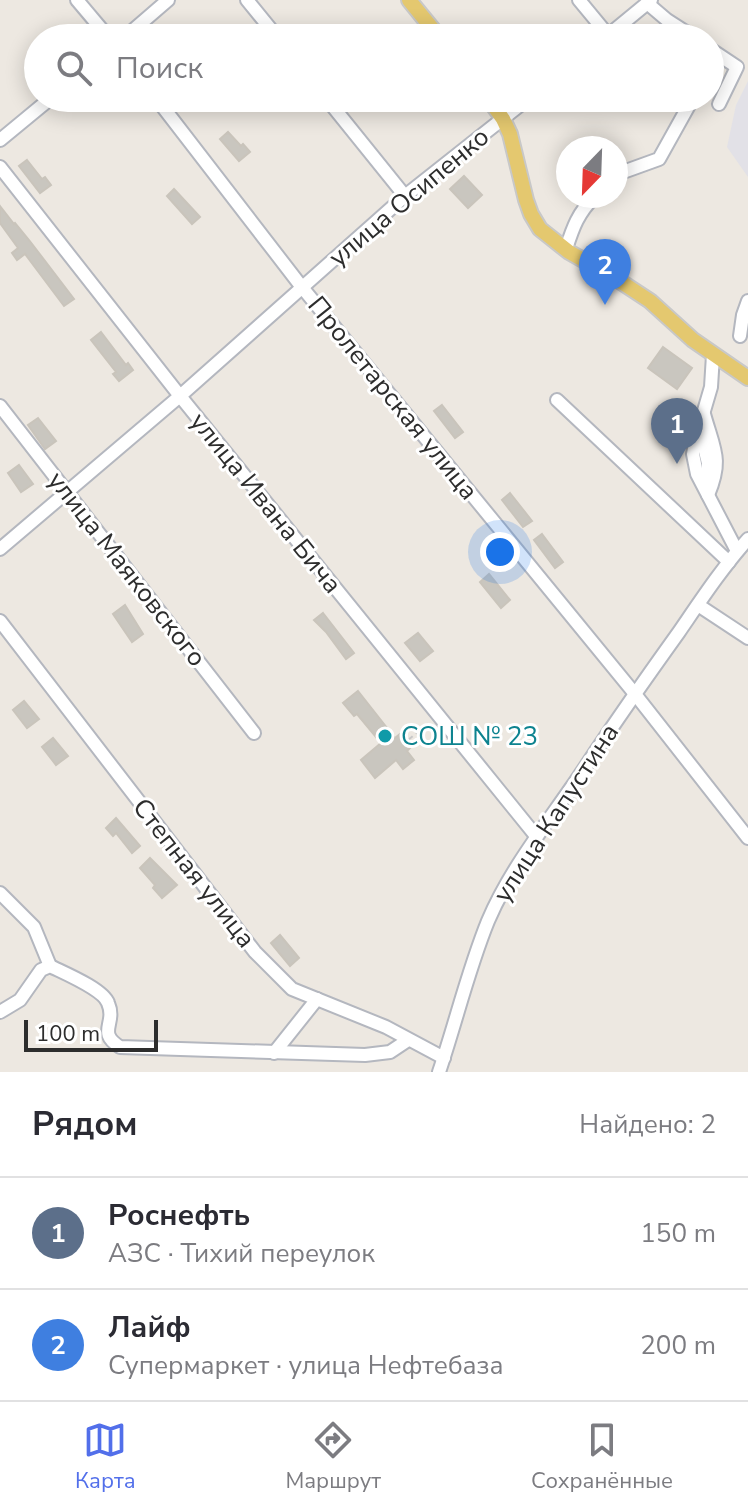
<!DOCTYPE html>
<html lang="ru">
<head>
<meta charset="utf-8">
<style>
  :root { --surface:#fff; --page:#f2f2f3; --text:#2b2b33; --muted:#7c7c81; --line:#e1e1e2; --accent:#526fea }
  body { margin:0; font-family:"Nunito Sans",sans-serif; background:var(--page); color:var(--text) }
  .compass { position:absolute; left:556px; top:136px; width:72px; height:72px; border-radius:50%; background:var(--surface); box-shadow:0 4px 20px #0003; rotate:203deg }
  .scale { position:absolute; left:24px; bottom:20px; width:134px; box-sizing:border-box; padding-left:8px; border:4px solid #2d2d2d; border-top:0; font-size:22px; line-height:28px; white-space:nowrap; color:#2d2d2d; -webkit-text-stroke:6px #fff; paint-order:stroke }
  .you { position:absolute; left:500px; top:552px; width:28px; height:28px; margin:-20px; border:6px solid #fff; border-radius:50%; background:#1a73e8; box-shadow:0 0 0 12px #1a73e833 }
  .badge { display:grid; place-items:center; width:52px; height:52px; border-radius:50%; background:var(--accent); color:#fff; font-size:26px; font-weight:700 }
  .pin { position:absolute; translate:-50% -66px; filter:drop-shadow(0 2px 4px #0008) }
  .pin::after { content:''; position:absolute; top:42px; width:28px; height:24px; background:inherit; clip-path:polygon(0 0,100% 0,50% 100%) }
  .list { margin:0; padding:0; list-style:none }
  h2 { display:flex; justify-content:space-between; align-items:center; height:104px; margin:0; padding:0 32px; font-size:34px }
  h2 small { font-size:26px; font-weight:400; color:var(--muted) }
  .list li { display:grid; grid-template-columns:52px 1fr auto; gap:24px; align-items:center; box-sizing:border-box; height:112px; padding:0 32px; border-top:2px solid var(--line) }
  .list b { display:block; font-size:30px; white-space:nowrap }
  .list p { margin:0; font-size:26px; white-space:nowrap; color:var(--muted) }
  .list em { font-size:26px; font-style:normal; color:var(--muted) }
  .icon { flex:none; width:44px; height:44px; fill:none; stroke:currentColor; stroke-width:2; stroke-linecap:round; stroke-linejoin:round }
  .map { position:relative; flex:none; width:748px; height:1072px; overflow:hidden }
  .search { position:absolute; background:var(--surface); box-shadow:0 4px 20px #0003; left:24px; right:24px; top:24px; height:88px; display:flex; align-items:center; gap:20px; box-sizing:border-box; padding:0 28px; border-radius:44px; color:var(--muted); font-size:30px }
  .sheet { height:328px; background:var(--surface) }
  nav { display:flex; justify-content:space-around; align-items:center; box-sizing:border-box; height:112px; border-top:2px solid var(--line); background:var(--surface); font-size:22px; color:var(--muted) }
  nav a { display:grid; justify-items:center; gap:4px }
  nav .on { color:var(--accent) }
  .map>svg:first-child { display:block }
  .industrial { fill:#e2e1e7 }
  .building { fill:#c9c6bf; stroke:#c9c4bb; stroke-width:2 }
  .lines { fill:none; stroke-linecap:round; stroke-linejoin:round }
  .minor-casing { stroke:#b4b7bf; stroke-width:16 }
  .major-casing { stroke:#c8c8c8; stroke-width:18 }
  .path { stroke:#c8c8c8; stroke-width:2; stroke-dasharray:6 4; stroke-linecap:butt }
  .minor { stroke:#fff; stroke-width:12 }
  .major { stroke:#e4c86f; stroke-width:14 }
  .culture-dot { fill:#0f9aa8; stroke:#fff; stroke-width:3 }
  .labels { text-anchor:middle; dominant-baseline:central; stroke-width:6; stroke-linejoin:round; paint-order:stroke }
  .street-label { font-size:26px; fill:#2d2d2d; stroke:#fff }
  .culture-label { font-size:26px; fill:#0d838f; stroke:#fff; text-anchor:start }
</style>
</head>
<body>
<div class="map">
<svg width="748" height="1072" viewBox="0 0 748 1072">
  <rect width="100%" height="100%" fill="#ede8e1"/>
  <polygon class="industrial" points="748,81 748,177 727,147 736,105"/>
  <g class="building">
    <polygon points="228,132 241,146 243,144 250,152 239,161 220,139"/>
    <polygon points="27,160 42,179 45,177 51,185 40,193 19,166"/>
    <polygon points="464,176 482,195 468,208 450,189"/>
    <polygon points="174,189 200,217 192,224 167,196"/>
    <polygon points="0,206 14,224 15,223 29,240 74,299 64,306 25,254 17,260 12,253 18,248 0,223"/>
    <polygon points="101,332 126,365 128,363 133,370 119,381 113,374 116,372 91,340"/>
    <polygon points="663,347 692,368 677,389 648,368"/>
    <polygon points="442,405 463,432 455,438 434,411"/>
    <polygon points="38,418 56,441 45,449 28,425"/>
    <polygon points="19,465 33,484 21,492 8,473"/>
    <polygon points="510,493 532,521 523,527 502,500"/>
    <polygon points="542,534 563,562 555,568 534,540"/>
    <polygon points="489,574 510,600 501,608 480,582"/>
    <polygon points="125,605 143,634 132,642 113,614"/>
    <polygon points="323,613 354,653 346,659 326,632 314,620"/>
    <polygon points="418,633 433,651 420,661 405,643"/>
    <polygon points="358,691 395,738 400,734 411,747 407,751 414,760 403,769 396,760 375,778 361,760 381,743 357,714 354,716 343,703"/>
    <polygon points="24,701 39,719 27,728 13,710"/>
    <polygon points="53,738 68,756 56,765 42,747"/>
    <polygon points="116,818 140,846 132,853 116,833 113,836 106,828"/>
    <polygon points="150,858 177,885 162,898 153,888 155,885 140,868"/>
    <polygon points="280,935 299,958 290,966 271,943"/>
  </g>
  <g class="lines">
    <g class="minor-casing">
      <g id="minor">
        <polyline points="77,0 109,38"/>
        <polyline points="247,0 278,38"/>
        <polyline points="579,0 608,35"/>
        <polyline points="647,3 667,20 695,38"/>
        <polyline points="124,38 168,0"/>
        <polyline points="605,38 651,0"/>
        <polyline points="710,49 737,67 719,104"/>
        <polyline points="710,72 720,58"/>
        <polyline points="156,98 301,286 635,694 748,838"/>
        <polyline points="326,98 405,196"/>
        <polyline points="0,140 51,98"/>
        <polyline points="0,167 180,396 536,836"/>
        <polyline points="616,178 623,172 659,159 693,98"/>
        <path d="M566,249c7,-22 12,-36 29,-53"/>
        <polyline points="740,336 743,315 748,301"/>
        <polyline points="713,355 711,387 696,438 693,454 697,474 737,551"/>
        <polyline points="557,400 729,562"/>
        <polyline points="0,406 254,733"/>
        <path d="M704,414c10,36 19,45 4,81"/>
        <polyline points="700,431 708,463 707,480"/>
        <polyline points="0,549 180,396 405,196 529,98"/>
        <polyline points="698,605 748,638"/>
        <polyline points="0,621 255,952 292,989 386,1027 444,1058"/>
        <polyline points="0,893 34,927 50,966"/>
        <path d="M0,1012l20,-12 21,-30 9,-4c14,7 53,23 58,37 9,21 -12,29 12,44l245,8 25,-3 18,-12"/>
        <polyline points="274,1053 317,999"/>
        <path d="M439,1072c17,-50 29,-102 49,-151 23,-54 61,-100 94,-149 31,-47 64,-94 97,-140 22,-32 43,-64 69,-93"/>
      </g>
    </g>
    <g class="major-casing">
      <g id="major">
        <polyline points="409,0 440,38"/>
        <polyline points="488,98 503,119 510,134 526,200 531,214 540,229 569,252 615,278 650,301 693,340 748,378"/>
      </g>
    </g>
    <polyline class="path" points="408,740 431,721"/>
    <use href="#minor" class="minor"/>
    <use href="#major" class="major"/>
  </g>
  <circle class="culture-dot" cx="385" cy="736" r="8"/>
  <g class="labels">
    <g class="street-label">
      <text transform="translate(409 197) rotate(-40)">улица Осипенко</text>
      <text transform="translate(393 398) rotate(51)">Пролетарская улица</text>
      <text transform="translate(266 503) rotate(51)">улица Ивана Бича</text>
      <text transform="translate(127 569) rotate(52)">улица Маяковского</text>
      <text transform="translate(556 813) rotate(-57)">улица Капустина</text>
      <text transform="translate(194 873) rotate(52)">Степная улица</text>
    </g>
    <g class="culture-label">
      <text x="401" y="736">СОШ № 23</text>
    </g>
  </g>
</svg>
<svg class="compass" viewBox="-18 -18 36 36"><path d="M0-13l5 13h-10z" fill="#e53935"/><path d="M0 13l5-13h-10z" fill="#7c7c81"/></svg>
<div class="scale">100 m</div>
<div class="you"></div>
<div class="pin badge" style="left:677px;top:464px;background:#5c6f8a">1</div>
<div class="pin badge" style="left:605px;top:305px;background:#3f7fe0">2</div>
<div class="search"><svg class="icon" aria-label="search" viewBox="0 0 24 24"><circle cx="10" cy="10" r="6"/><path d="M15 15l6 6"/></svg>Поиск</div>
</div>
<section class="sheet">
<h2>Рядом<small>Найдено: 2</small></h2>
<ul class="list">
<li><span class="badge" style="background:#5c6f8a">1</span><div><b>Роснефть</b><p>АЗС · Тихий переулок</p></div><em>150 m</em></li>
<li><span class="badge" style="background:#3f7fe0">2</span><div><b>Лайф</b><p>Супермаркет · улица Нефтебаза</p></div><em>200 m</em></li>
</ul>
</section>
<nav>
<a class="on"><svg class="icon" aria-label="map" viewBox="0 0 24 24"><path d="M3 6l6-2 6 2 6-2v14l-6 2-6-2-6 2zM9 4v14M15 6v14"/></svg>Карта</a>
<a><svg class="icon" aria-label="directions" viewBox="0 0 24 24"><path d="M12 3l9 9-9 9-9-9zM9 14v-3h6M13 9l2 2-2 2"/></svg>Маршрут</a>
<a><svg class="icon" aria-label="saved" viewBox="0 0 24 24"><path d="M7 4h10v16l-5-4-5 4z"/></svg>Сохранённые</a>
</nav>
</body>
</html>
